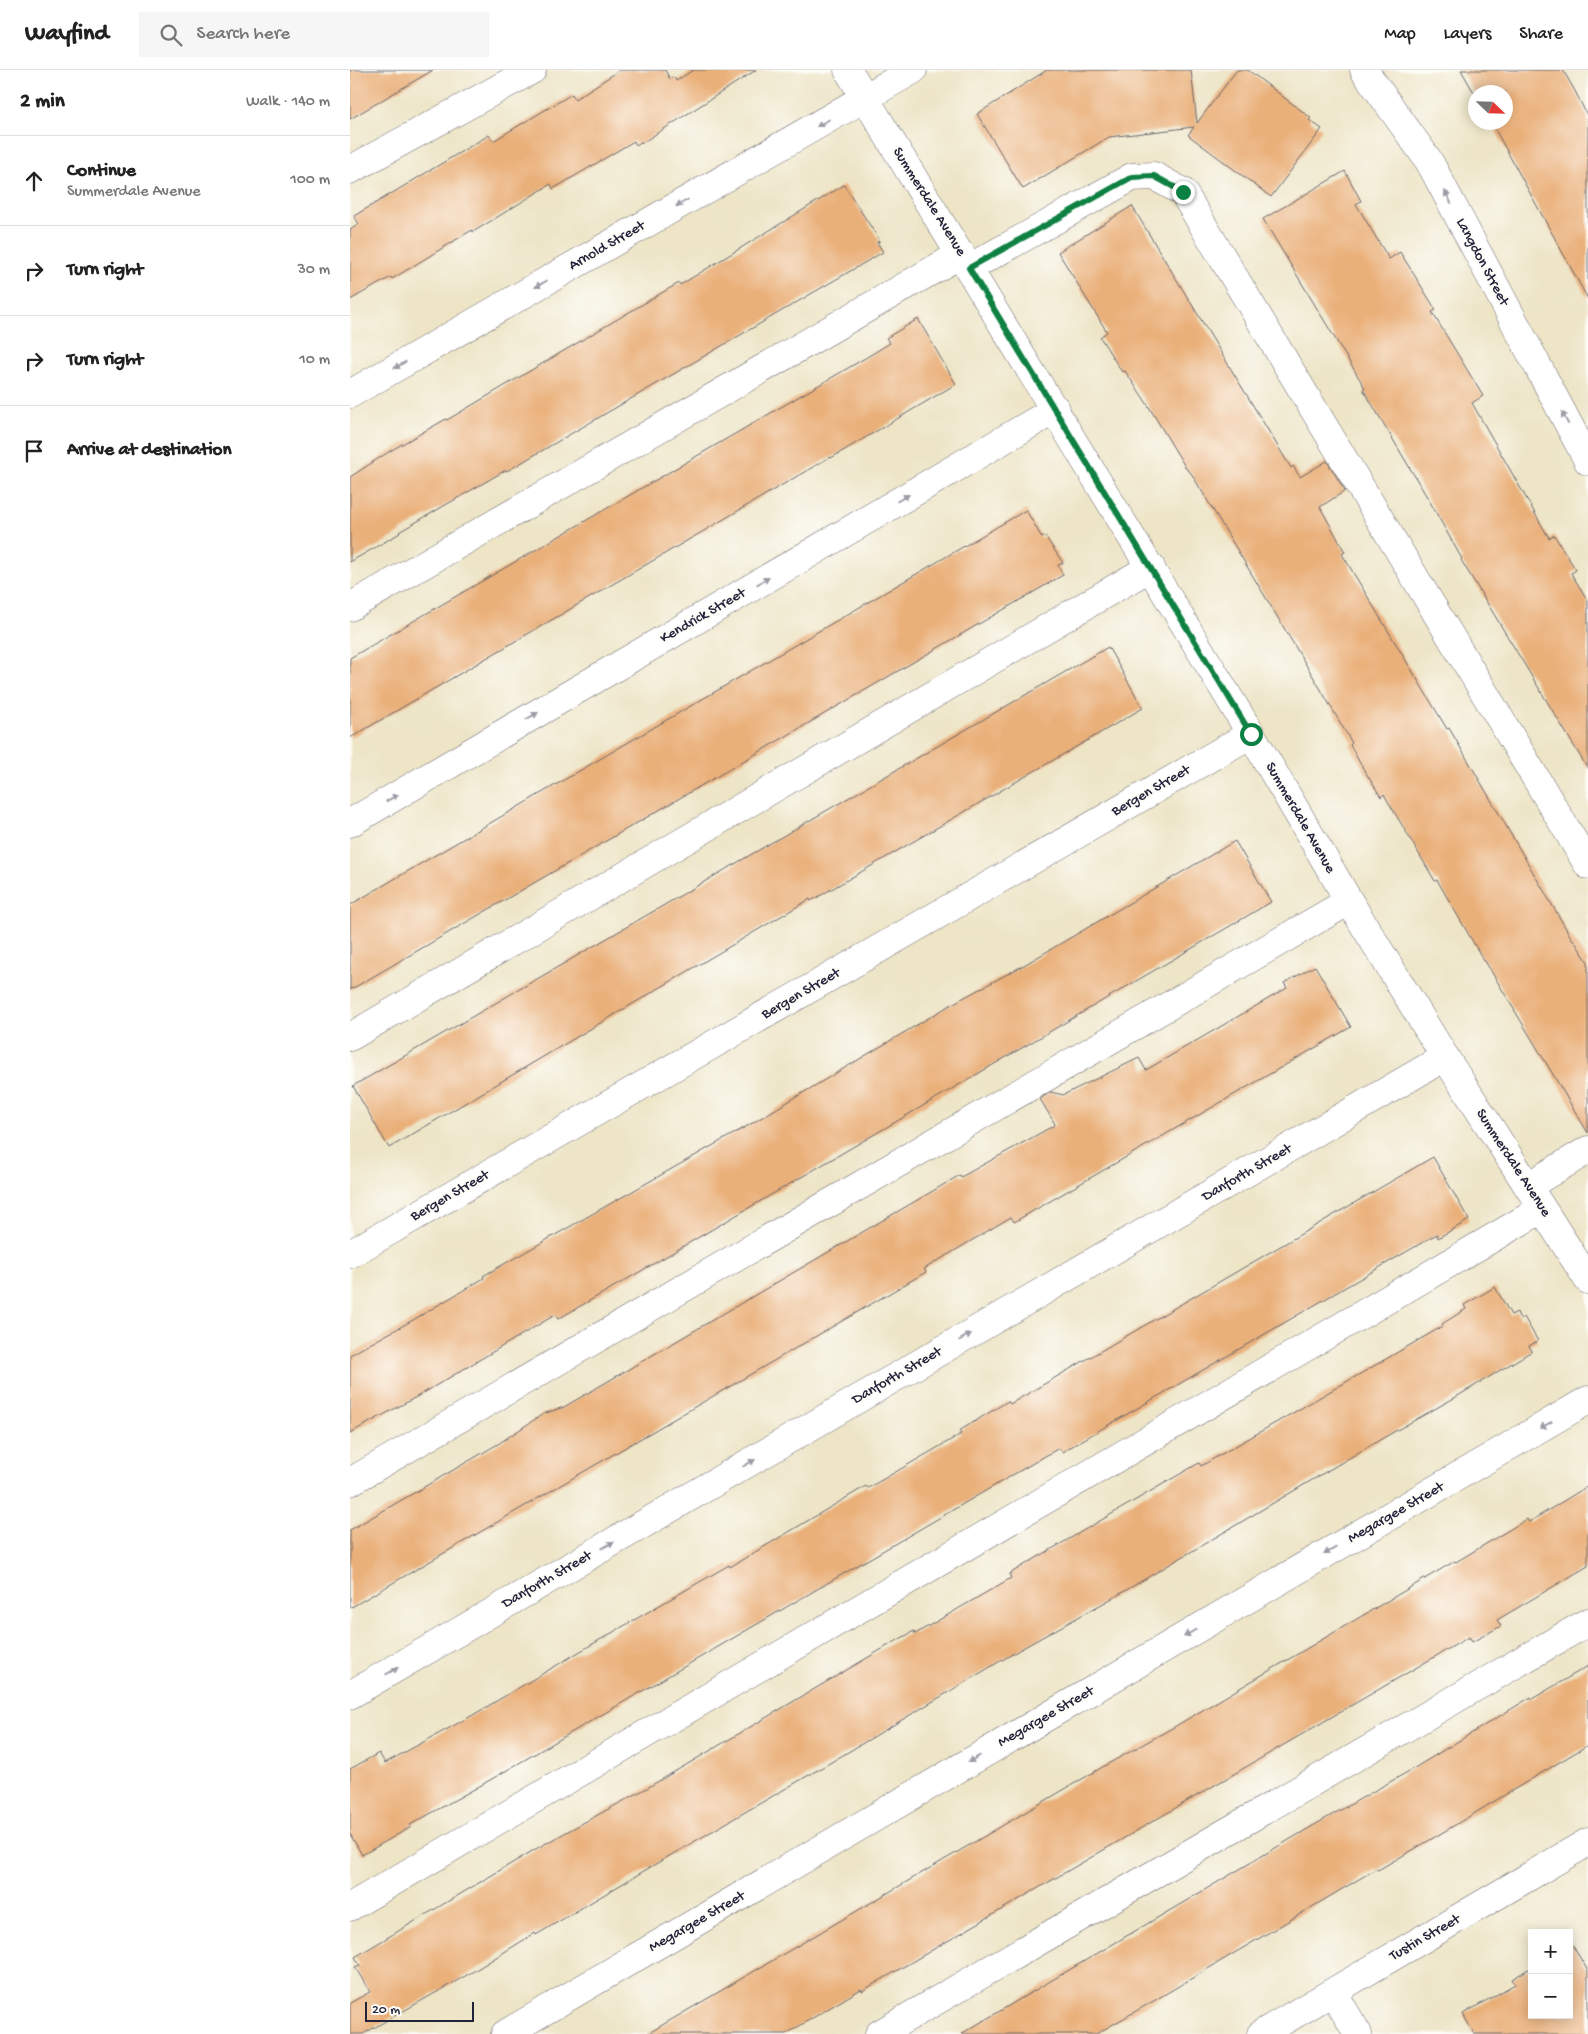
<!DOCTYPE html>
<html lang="en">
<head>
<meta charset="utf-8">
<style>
  :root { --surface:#fff; --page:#f6f6f6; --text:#222; --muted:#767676; --line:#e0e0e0 }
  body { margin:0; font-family:"Gochi Hand",sans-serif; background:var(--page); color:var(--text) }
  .controls { position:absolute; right:15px; bottom:15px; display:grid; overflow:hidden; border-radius:0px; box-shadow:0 2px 12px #0003 }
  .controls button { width:45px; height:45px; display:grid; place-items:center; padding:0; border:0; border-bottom:1px solid var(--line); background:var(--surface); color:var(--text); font:25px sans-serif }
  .compass { position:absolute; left:1118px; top:15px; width:45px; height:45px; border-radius:50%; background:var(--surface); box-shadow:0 2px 12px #0003; rotate:113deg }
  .scale { position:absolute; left:15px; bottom:12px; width:109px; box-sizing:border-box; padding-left:5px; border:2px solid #22223b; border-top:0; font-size:14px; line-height:18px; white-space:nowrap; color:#22223b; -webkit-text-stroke:4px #fdfcf7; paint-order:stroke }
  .stop { position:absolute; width:15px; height:15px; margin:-11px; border:4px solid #0b8043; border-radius:50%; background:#fff }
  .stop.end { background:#0b8043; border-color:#fff; box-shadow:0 1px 5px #0008 }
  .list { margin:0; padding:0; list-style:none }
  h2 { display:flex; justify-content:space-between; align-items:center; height:65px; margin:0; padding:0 20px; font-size:21px }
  h2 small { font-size:16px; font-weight:400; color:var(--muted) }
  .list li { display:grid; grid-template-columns:32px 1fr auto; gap:15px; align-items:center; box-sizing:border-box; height:90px; padding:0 20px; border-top:1px solid var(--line) }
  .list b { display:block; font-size:19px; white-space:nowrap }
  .list p { margin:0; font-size:16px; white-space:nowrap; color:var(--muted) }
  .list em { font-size:16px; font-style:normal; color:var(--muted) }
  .icon { flex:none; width:28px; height:28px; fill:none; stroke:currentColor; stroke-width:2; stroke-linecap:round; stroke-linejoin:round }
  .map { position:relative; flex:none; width:1238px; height:1964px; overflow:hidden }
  header { display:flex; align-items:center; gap:30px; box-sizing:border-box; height:70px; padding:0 25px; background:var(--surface); border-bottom:1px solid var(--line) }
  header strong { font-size:24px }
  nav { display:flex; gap:28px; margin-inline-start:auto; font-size:18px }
  .search { width:350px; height:45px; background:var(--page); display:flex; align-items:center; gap:12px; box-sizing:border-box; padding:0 18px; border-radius:0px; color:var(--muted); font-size:19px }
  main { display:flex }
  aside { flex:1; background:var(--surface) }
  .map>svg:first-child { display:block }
  .building { fill:#eab07a }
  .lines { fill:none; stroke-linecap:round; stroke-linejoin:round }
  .minor-casing { stroke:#69666c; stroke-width:29 }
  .minor { stroke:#fff; stroke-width:28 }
  .oneway { fill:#9c9ca7 }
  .route { stroke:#0b8043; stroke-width:6 }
  .labels { text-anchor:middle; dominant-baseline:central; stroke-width:4.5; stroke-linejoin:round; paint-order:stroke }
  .street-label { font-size:15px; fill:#22223b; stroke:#fdfcf7 }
</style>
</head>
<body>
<header>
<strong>Wayfind</strong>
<div class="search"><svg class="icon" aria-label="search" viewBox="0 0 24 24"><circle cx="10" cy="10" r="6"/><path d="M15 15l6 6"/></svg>Search here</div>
<nav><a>Map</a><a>Layers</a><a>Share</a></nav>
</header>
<main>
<aside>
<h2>2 min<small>Walk · 140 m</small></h2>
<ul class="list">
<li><svg class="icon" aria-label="ahead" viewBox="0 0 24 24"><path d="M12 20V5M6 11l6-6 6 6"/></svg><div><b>Continue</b><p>Summerdale Avenue</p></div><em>100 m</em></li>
<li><svg class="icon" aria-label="right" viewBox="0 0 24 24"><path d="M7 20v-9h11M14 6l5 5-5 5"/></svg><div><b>Turn right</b></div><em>30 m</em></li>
<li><svg class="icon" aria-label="right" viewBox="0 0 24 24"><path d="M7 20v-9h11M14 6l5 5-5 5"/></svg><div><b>Turn right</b></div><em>10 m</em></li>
<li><svg class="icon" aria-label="arrive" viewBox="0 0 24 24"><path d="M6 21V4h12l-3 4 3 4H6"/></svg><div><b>Arrive at destination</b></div></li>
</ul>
</aside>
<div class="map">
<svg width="1238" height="1964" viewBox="0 0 1238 1964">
  <rect width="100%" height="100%" fill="#fdfcf7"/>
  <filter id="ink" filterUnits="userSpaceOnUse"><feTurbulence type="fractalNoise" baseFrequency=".02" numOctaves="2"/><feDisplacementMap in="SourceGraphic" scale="10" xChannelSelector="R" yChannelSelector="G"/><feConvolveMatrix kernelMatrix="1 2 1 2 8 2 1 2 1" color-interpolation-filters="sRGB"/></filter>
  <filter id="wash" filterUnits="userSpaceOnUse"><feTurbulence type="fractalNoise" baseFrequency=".0096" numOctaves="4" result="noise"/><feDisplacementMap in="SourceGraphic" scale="20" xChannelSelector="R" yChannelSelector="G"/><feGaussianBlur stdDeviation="1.12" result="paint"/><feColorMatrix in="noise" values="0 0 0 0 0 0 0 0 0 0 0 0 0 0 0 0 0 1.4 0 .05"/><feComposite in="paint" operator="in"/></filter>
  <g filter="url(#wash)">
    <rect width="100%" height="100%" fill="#eee5c7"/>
    <g id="blocks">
      <g class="building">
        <polygon points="0,0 83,0 0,49"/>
        <polygon points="270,0 315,0 320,9 324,7 326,11 343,0 406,0 292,73 291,72 286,75 284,71 203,119 201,114 123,162 122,160 42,209 41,207 0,230 0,160 9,154 4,146 139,65 143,71 222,24 225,29"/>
        <polygon points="697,0 841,0 847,53 887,0 898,0 961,48 959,50 972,59 921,127 838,65 844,57 759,67 673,119 627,44"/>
        <polygon points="1111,0 1213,0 1225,21 1238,47 1238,229 1141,52 1156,52 1156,22 1126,22 1126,26"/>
        <polygon points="995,101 1011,131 1006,134 1039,189 1050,182 1086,240 1082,242 1133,326 1122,333 1199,468 1204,465 1226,500 1221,503 1238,531 1238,699 1111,490 1112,489 1080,432 1013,319 1015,318 913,149"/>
        <polygon points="494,115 530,171 527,172 533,182 157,401 156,400 49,462 50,463 0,492 0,407 40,381 96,349 97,350 315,221 329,213 330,215"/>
        <polygon points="782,136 941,398 943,396 950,407 977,391 995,421 970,437 995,482 992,484 1097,659 1099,658 1222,869 1223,869 1238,892 1238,1063 1135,891 1134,891 1087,810 1085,811 1036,728 1034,724 1031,727 1011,695 1000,675 1002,673 970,618 841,403 837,400 796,332 775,301 772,302 750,267 757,262 708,182"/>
        <polygon points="568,249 606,314 481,388 480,387 0,668 0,588 517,287 540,273 536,268"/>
        <polygon points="676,440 692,468 695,466 713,493 708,495 713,505 0,920 0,835"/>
        <polygon points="758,577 793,638 461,831 460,829 39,1078 3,1016"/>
        <polygon points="885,771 921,832 286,1204 208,1249 205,1245 70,1325 0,1363 0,1285 63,1250 134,1208 133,1206 399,1055 602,934 674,895"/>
        <polygon points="965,896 1001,957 664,1152 661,1147 574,1199 576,1202 0,1538 0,1460 148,1374 193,1344 214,1337 610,1105 611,1107 703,1056 705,1054 690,1029 701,1022 713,1025 789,988 796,1000 937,918 934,913"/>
        <polygon points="1083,1087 1119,1150 1088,1168 1087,1164 712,1382 709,1378 128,1717 60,1755 61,1757 12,1785 0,1764 0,1699 29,1683 35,1693 123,1645 234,1579 379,1495 380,1497 516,1416 518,1418 611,1364 609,1361 658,1331 660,1334"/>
        <polygon points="1145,1217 1161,1245 1167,1242 1170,1249 1174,1247 1188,1271 1179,1276 1182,1281 1106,1327 1033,1368 768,1525 669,1580 478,1694 309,1792 186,1865 185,1863 124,1901 13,1964 0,1964 0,1933 20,1922 5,1897 10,1895 5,1887 189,1777 297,1718 539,1575 564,1561 565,1564 661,1508 659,1504 849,1393 851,1396 1093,1256 1092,1254 1116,1239 1114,1235"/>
        <polygon points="1238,1416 1238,1496 1147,1550 1151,1556 1122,1572 1119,1567 1093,1582 512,1921 511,1919 436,1964 297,1964 756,1695 824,1657 1105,1491 1106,1492 1177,1449 1179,1452"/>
        <polygon points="1238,1596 1238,1675 1085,1767 1028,1800 1026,1799 807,1929 746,1964 611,1964 966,1754 1061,1700 1181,1627 1182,1629"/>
        <polygon points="1221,1873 1238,1901 1238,1964 1124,1964 1113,1944 1165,1914 1162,1909 1182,1897 1182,1945 1219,1945 1219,1874"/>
      </g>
    </g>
  </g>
  <g filter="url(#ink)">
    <use href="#blocks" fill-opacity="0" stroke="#69666c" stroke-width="1"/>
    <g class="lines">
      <g class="minor-casing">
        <g id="minor">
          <polyline points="498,0 901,664 999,831 1095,987 1238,1210"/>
          <polyline points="1014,0 1079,91 1238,391"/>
          <polyline points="0,100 182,0"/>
          <polyline points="619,198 782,107 804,106 833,122 1238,795"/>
          <polyline points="0,324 563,0"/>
          <polyline points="0,537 611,184"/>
          <polyline points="0,753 706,339"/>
          <polyline points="0,967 801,497"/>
          <polyline points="1178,1116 1238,1080"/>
          <polyline points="0,1184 901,664"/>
          <polyline points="0,1412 999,831"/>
          <polyline points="0,1625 1095,987"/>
          <polyline points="0,1837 1192,1139"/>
          <polyline points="983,1922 1008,1964"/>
          <polyline points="155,1964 1238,1330"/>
          <polyline points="529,1964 1238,1552"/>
          <polyline points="911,1964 1238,1772"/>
        </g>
      </g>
      <use href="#minor" class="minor"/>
    </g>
    <defs><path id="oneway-solid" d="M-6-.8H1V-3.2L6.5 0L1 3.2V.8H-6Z" transform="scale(1.25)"/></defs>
    <g class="oneway">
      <use href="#oneway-solid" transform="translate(473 53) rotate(150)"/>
      <use href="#oneway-solid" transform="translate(1098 127) rotate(-118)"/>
      <use href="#oneway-solid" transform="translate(332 133) rotate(150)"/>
      <use href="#oneway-solid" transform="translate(191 214) rotate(150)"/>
      <use href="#oneway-solid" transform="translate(50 295) rotate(150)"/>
      <use href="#oneway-solid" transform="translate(1215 348) rotate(-118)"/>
      <use href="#oneway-solid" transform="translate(553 428) rotate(-30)"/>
      <use href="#oneway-solid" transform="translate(413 511) rotate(-30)"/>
      <use href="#oneway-solid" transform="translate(182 646) rotate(-30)"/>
      <use href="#oneway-solid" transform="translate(42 728) rotate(-30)"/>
      <use href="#oneway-solid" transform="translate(615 1267) rotate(-30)"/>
      <use href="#oneway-solid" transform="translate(1196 1355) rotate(150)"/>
      <use href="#oneway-solid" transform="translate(399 1393) rotate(-30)"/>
      <use href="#oneway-solid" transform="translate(258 1475) rotate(-30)"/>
      <use href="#oneway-solid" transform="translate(980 1481) rotate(150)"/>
      <use href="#oneway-solid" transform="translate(840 1563) rotate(150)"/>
      <use href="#oneway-solid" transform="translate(42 1601) rotate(-30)"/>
      <use href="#oneway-solid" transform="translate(624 1689) rotate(150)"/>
    </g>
  </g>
  <g class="lines" filter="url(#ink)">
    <polyline class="route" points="833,122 804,106 782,107 619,198 901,664"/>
  </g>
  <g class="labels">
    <g class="street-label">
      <text transform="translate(579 132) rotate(58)">Summerdale Avenue</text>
      <text transform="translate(257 176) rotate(-30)">Arnold Street</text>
      <text transform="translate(1132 192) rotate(62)">Langdon Street</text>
      <text transform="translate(353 546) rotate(-30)">Kendrick Street</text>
      <text transform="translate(801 721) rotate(-30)">Bergen Street</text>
      <text transform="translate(950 748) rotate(60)">Summerdale Avenue</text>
      <text transform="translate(451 924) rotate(-30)">Bergen Street</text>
      <text transform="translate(1163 1093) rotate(57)">Summerdale Avenue</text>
      <text transform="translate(897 1103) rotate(-30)">Danforth Street</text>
      <text transform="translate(100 1126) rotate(-30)">Bergen Street</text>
      <text transform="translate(547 1306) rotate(-30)">Danforth Street</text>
      <text transform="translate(1046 1443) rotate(-30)">Megargee Street</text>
      <text transform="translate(197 1510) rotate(-30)">Danforth Street</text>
      <text transform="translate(696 1647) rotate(-30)">Megargee Street</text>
      <text transform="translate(347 1852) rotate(-30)">Megargee Street</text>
      <text transform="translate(1075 1868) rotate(-30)">Tustin Street</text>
    </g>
  </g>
</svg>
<div class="controls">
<button>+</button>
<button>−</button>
</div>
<svg class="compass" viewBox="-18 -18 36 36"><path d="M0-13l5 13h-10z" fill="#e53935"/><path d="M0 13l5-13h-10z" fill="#767676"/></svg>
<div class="scale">20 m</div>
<div class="stop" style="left:901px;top:664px"></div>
<div class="stop end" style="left:833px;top:122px"></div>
</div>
</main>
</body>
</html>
